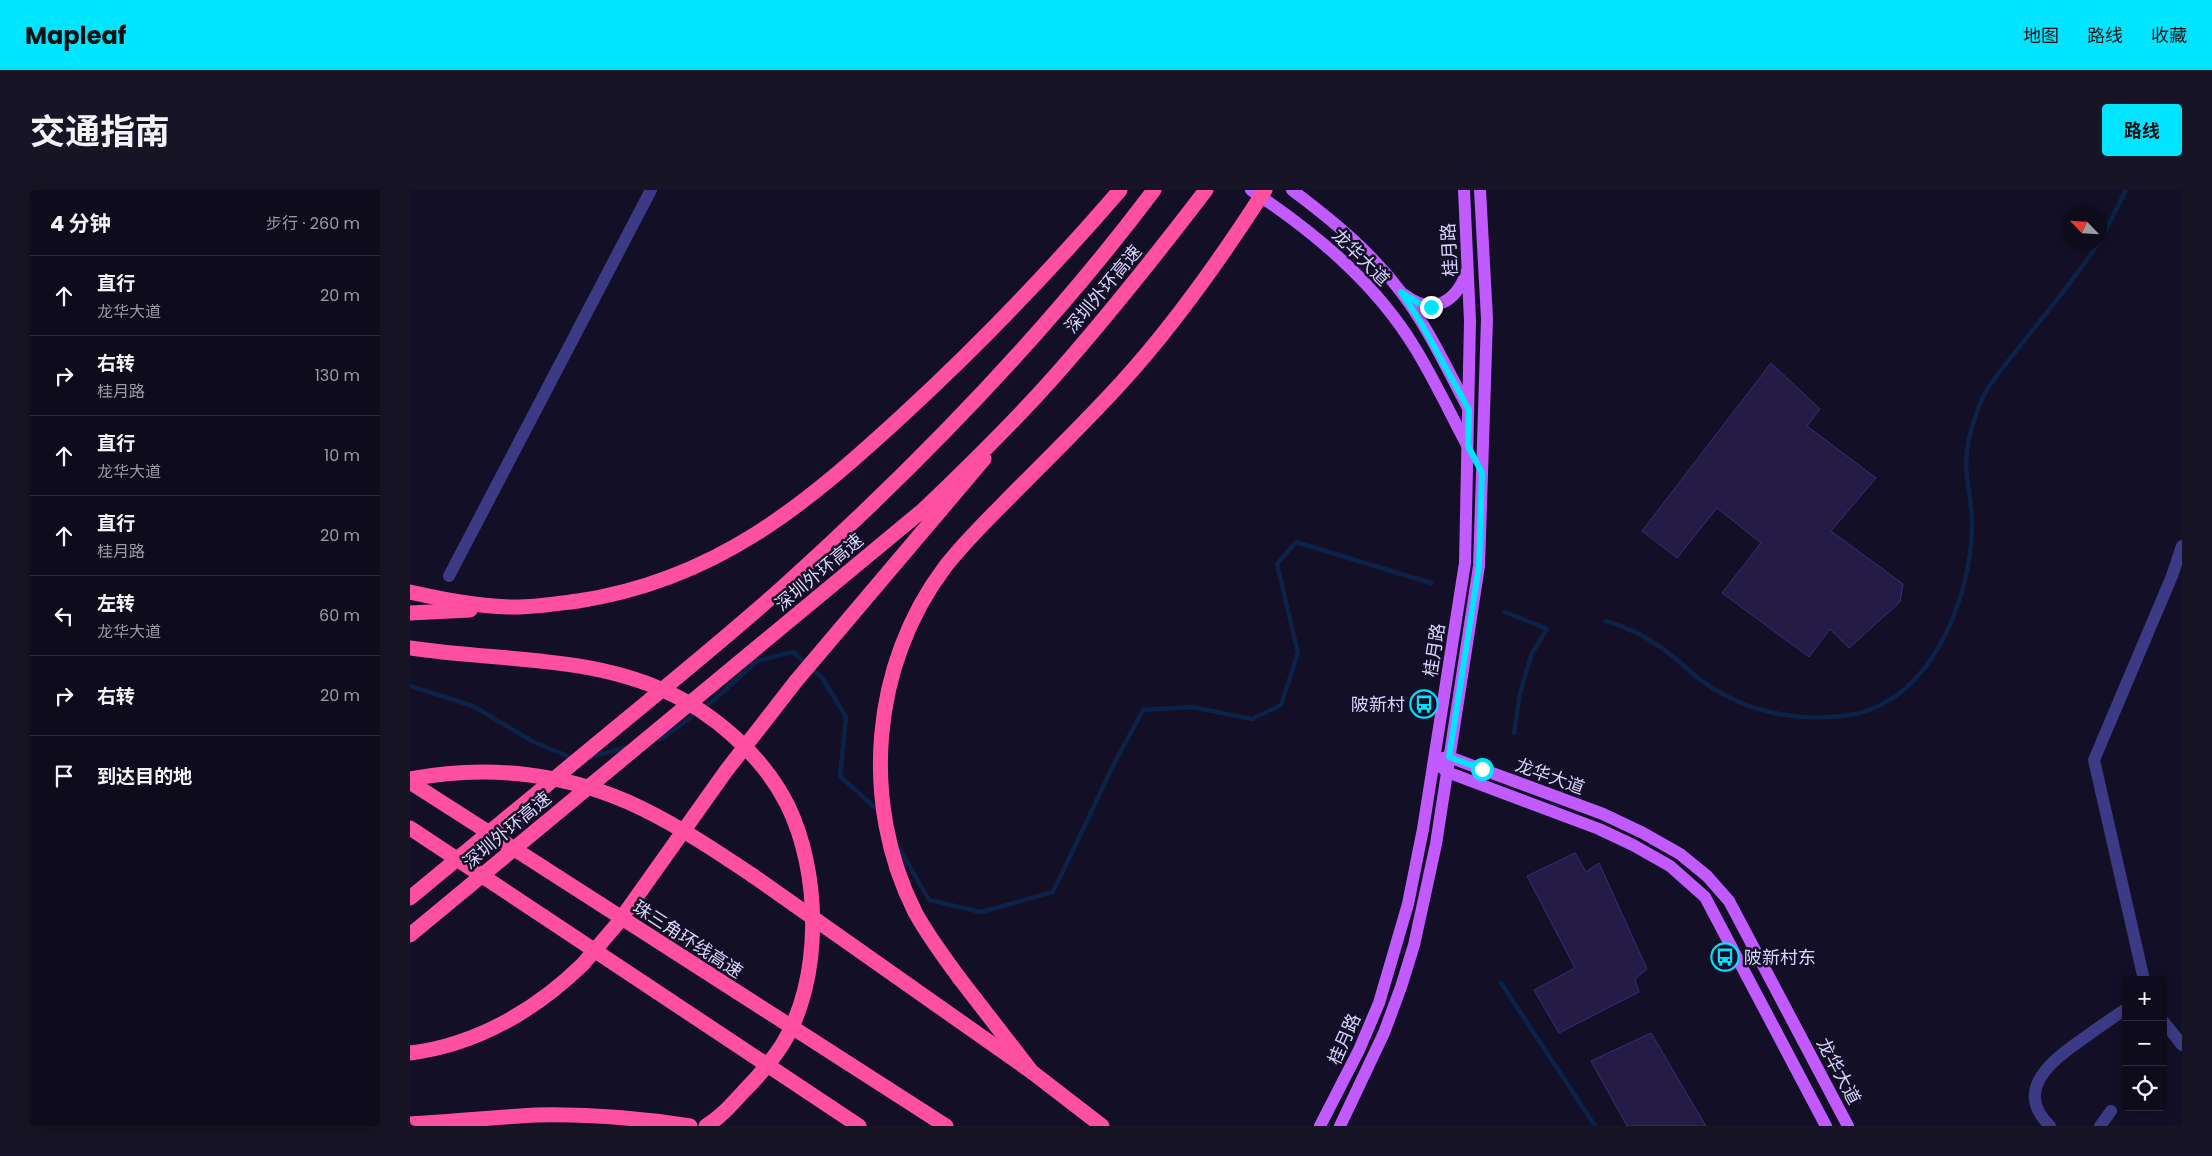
<!DOCTYPE html>
<html lang="zh">
<head>
<meta charset="utf-8">
<style>
  :root { --surface:#0e0b1c; --page:#171425; --text:#f1f3f6; --muted:#9b9ba3; --line:#2e2b3b; --accent:#00e5ff }
  body { margin:0; font-family:Poppins,"Noto Sans SC",sans-serif; background:var(--page); color:var(--text) }
  .controls { position:absolute; right:15px; bottom:15px; display:grid; overflow:hidden; border-radius:5px; box-shadow:0 2px 12px #0003 }
  .controls button { width:45px; height:45px; display:grid; place-items:center; padding:0; border:0; border-bottom:1px solid var(--line); background:var(--surface); color:var(--text); font:25px sans-serif }
  .compass { position:absolute; left:1652px; top:15px; width:45px; height:45px; border-radius:50%; background:var(--surface); box-shadow:0 2px 12px #0003; rotate:295deg }
  .stop { position:absolute; width:15px; height:15px; margin:-11px; border:4px solid #00e5ff; border-radius:50%; background:#fff }
  .stop.end { background:#00e5ff; border-color:#fff; box-shadow:0 1px 5px #0008 }
  .list { margin:0; padding:0; list-style:none }
  h2 { display:flex; justify-content:space-between; align-items:center; height:65px; margin:0; padding:0 20px; font-size:21px }
  h2 small { font-size:16px; font-weight:400; color:var(--muted) }
  .list li { display:grid; grid-template-columns:32px 1fr auto; gap:15px; align-items:center; box-sizing:border-box; height:80px; padding:0 20px; border-top:1px solid var(--line) }
  .list b { display:block; font-size:19px; white-space:nowrap }
  .list p { margin:0; font-size:16px; white-space:nowrap; color:var(--muted) }
  .list em { font-size:16px; font-style:normal; color:var(--muted) }
  .icon { flex:none; width:28px; height:28px; fill:none; stroke:currentColor; stroke-width:2; stroke-linecap:round; stroke-linejoin:round }
  .map { position:relative; flex:none; width:1772px; height:936px; overflow:hidden; border-radius:5px }
  header { display:flex; align-items:center; gap:30px; box-sizing:border-box; height:70px; padding:0 25px; background:var(--accent); color:#111 }
  header strong { font-size:24px }
  nav { display:flex; gap:28px; margin-inline-start:auto; font-size:18px }
  .intro { display:flex; align-items:center; justify-content:space-between; box-sizing:border-box; height:120px; padding:0 30px }
  h1 { margin:0; font-size:35px }
  .button { padding:12px 22px; border-radius:5px; background:var(--accent); color:#111; font-size:18px; font-weight:700 }
  main { display:flex; gap:30px; padding:0 30px }
  aside { flex:1; background:var(--surface); border-radius:5px; box-shadow:0 2px 12px #0003 }
  .map>svg:first-child { display:block }
  .lines { fill:none; stroke-linecap:round; stroke-linejoin:round }
  .stream { stroke:#0c2248; stroke-width:4.5 }
  .building { fill:#241b47; stroke:#3b2d73 }
  .minor { stroke:#3d3a85; stroke-width:12 }
  .major { stroke:#c25bff; stroke-width:12 }
  .highway { stroke:#ff4fa3; stroke-width:15 }
  .highway-bridge { stroke:#ff4fa3; stroke-width:15 }
  .route { stroke:#00e5ff; stroke-width:6 }
  .labels { text-anchor:middle; dominant-baseline:central; stroke-width:5; stroke-linejoin:round; paint-order:stroke }
  .street-label { font-size:18px; fill:#d9d4ff; stroke:#130f26 }
  .poi-label { font-size:18px; fill:#d9d4ff; stroke:#130f26; text-anchor:end }
</style>
</head>
<body>
<header>
<strong>Mapleaf</strong>
<nav><a>地图</a><a>路线</a><a>收藏</a></nav>
</header>
<div class="intro"><h1>交通指南</h1><a class="button">路线</a></div>
<main>
<aside>
<h2>4 分钟<small>步行 · 260 m</small></h2>
<ul class="list">
<li><svg class="icon" aria-label="ahead" viewBox="0 0 24 24"><path d="M12 20V5M6 11l6-6 6 6"/></svg><div><b>直行</b><p>龙华大道</p></div><em>20 m</em></li>
<li><svg class="icon" aria-label="right" viewBox="0 0 24 24"><path d="M7 20v-9h11M14 6l5 5-5 5"/></svg><div><b>右转</b><p>桂月路</p></div><em>130 m</em></li>
<li><svg class="icon" aria-label="ahead" viewBox="0 0 24 24"><path d="M12 20V5M6 11l6-6 6 6"/></svg><div><b>直行</b><p>龙华大道</p></div><em>10 m</em></li>
<li><svg class="icon" aria-label="ahead" viewBox="0 0 24 24"><path d="M12 20V5M6 11l6-6 6 6"/></svg><div><b>直行</b><p>桂月路</p></div><em>20 m</em></li>
<li><svg class="icon" aria-label="left" viewBox="0 0 24 24"><path d="M17 20v-9H6M10 6l-5 5 5 5"/></svg><div><b>左转</b><p>龙华大道</p></div><em>60 m</em></li>
<li><svg class="icon" aria-label="right" viewBox="0 0 24 24"><path d="M7 20v-9h11M14 6l5 5-5 5"/></svg><div><b>右转</b></div><em>20 m</em></li>
<li><svg class="icon" aria-label="arrive" viewBox="0 0 24 24"><path d="M6 21V4h12l-3 4 3 4H6"/></svg><div><b>到达目的地</b></div></li>
</ul>
</aside>
<div class="map">
<svg width="1772" height="936" viewBox="0 0 1772 936">
  <rect width="100%" height="100%" fill="#130f26"/>
  <g class="lines">
    <g class="stream">
      <polyline points="1690,52 1716,0"/>
      <polyline points="1095,422 1137,439 1122,463 1110,503 1104,543"/>
      <path d="M1196,431c20,6 37,14 53,25 14,9 26,21 39,32 20,15 43,27 68,33 30,8 78,10 108,-3 64,-27 96,-114 98,-179 1,-21 -5,-42 -6,-63 0,-20 5,-39 12,-57 8,-24 27,-43 42,-63 27,-34 55,-67 79,-104"/>
      <polyline points="0,496 63,516 122,551 164,569"/>
      <polyline points="244,550 253,548 304,510 347,471 383,462 413,489 436,527 430,586 471,623"/>
      <polyline points="179,567 220,557"/>
      <polyline points="488,656 519,710 571,722 643,702 703,576 733,520 782,517 842,529 871,515 888,463 867,374 886,352 1021,393"/>
      <polyline points="1091,793 1185,936"/>
    </g>
  </g>
  <g class="building">
    <polygon points="1361,173 1410,219 1397,236 1466,288 1421,341 1493,394 1490,412 1439,458 1420,439 1399,467 1312,403 1351,353 1307,318 1267,368 1232,341"/>
    <polygon points="1165,663 1176,682 1189,673 1237,779 1225,789 1229,802 1149,843 1124,800 1165,778 1117,686"/>
    <polygon points="1241,843 1296,936 1217,936 1181,871"/>
  </g>
  <g class="lines">
    <g class="minor">
      <polyline points="39,386 241,0"/>
      <polyline points="1734,790 1684,570 1762,386 1772,356"/>
      <polyline points="1753,831 1772,855"/>
      <path d="M1640,936c-38,-37 4,-67 34,-88 14,-10 28,-20 42,-29"/>
      <polyline points="1690,936 1701,921"/>
    </g>
    <g class="major">
      <path d="M841,0c63,42 124,92 164,158 19,31 35,65 52,97"/>
      <path d="M882,0c40,30 79,62 109,102 27,35 46,77 67,116"/>
      <path d="M995,105c28,22 52,6 62,-24"/>
      <polyline points="1033,568 1039,567 1193,624 1233,643 1270,664 1297,686 1319,711 1438,936"/>
      <polyline points="1031,577 1037,582 1189,639 1223,655 1260,676 1295,707 1416,936"/>
      <polyline points="910,936 949,860 969,813 998,714 1013,639 1055,373 1060,131 1054,0"/>
      <polyline points="930,936 974,843 991,797 1004,755 1026,654 1069,376 1077,129 1070,0"/>
    </g>
    <g class="highway">
      <path d="M0,402c32,7 65,14 99,15 22,1 46,-3 69,-6 138,-21 226,-95 325,-186 77,-71 149,-146 217,-225"/>
      <polyline points="0,423 60,420"/>
      <polyline points="386,491 574,269"/>
      <path d="M0,589c78,-15 159,-6 231,29 39,19 75,43 111,67"/>
      <polyline points="0,592 536,936"/>
      <polyline points="0,638 449,936"/>
      <polyline points="550,789 622,882 692,936"/>
      <path d="M0,863c66,-8 126,-43 173,-89"/>
      <path d="M0,934c42,-2 84,-7 127,-9 51,-1 102,3 153,11"/>
    </g>
    <g class="highway-bridge">
      <path d="M0,458c84,13 175,7 253,42 50,22 99,65 124,114 34,68 36,176 -5,241 -11,17 -24,32 -38,46 -12,13 -23,26 -38,35"/>
      <polyline points="342,685 622,882"/>
      <path d="M0,708c73,-60 146,-121 219,-181 52,-43 105,-86 155,-131 134,-121 261,-251 370,-396"/>
      <path d="M0,745l513,-425c45,-43 89,-86 130,-132 54,-61 104,-124 153,-188"/>
      <polyline points="173,774 208,733 316,581 386,491"/>
      <path d="M550,789c-16,-22 -32,-43 -45,-67 -55,-109 -44,-247 30,-345 17,-22 37,-42 57,-62 40,-41 81,-80 119,-122 54,-59 101,-126 144,-193"/>
    </g>
  </g>
  <g class="lines">
    <polyline class="route" points="1021,117 1010,114 991,102 1010,131 1059,220 1058,256 1072,283 1069,376 1039,567 1072,579"/>
  </g>
  <defs>
    <g id="bus-ring" transform="scale(1.4375)"><circle r="9.5" fill="#130f26" stroke="#00e5ff" stroke-width="1.5"/><path d="M-5-6H5V4H4V6H2V4H-2V6H-4V4H-5ZM-3.5-4V0h7V-4ZM-3.5 1.2v1.5H-2V1.2ZM2 1.2v1.5H3.5V1.2Z" fill="#00e5ff"/></g>
  </defs>
  <g fill-rule="evenodd">
    <use href="#bus-ring" x="1014" y="514"/>
    <use href="#bus-ring" x="1315" y="767"/>
  </g>
  <g class="labels">
    <g class="street-label">
      <text transform="translate(1039 60) rotate(-93)">桂月路</text>
      <text transform="translate(951 67) rotate(45)">龙华大道</text>
      <text transform="translate(693 99) rotate(-50)">深圳外环高速</text>
      <text transform="translate(409 382) rotate(-40)">深圳外环高速</text>
      <text transform="translate(1024 460) rotate(-81)">桂月路</text>
      <text transform="translate(1140 586) rotate(20)">龙华大道</text>
      <text transform="translate(97 640) rotate(-40)">深圳外环高速</text>
      <text transform="translate(278 749) rotate(33)">珠三角环线高速</text>
      <text transform="translate(934 849) rotate(-66)">桂月路</text>
      <text transform="translate(1429 881) rotate(62)">龙华大道</text>
    </g>
    <g class="poi-label">
      <text x="995" y="514">陂新村</text>
      <text x="1334" y="767" text-anchor="start">陂新村东</text>
    </g>
  </g>
</svg>
<div class="controls">
<button>+</button>
<button>−</button>
<button><svg class="icon" aria-label="locate" viewBox="0 0 24 24"><circle cx="12" cy="12" r="6"/><path d="M12 2v4M12 18v4M2 12h4M18 12h4"/></svg></button>
</div>
<svg class="compass" viewBox="-18 -18 36 36"><path d="M0-13l5 13h-10z" fill="#e53935"/><path d="M0 13l5-13h-10z" fill="#9b9ba3"/></svg>
<div class="stop" style="left:1072px;top:579px"></div>
<div class="stop end" style="left:1021px;top:117px"></div>
</div>
</main>
</body>
</html>
